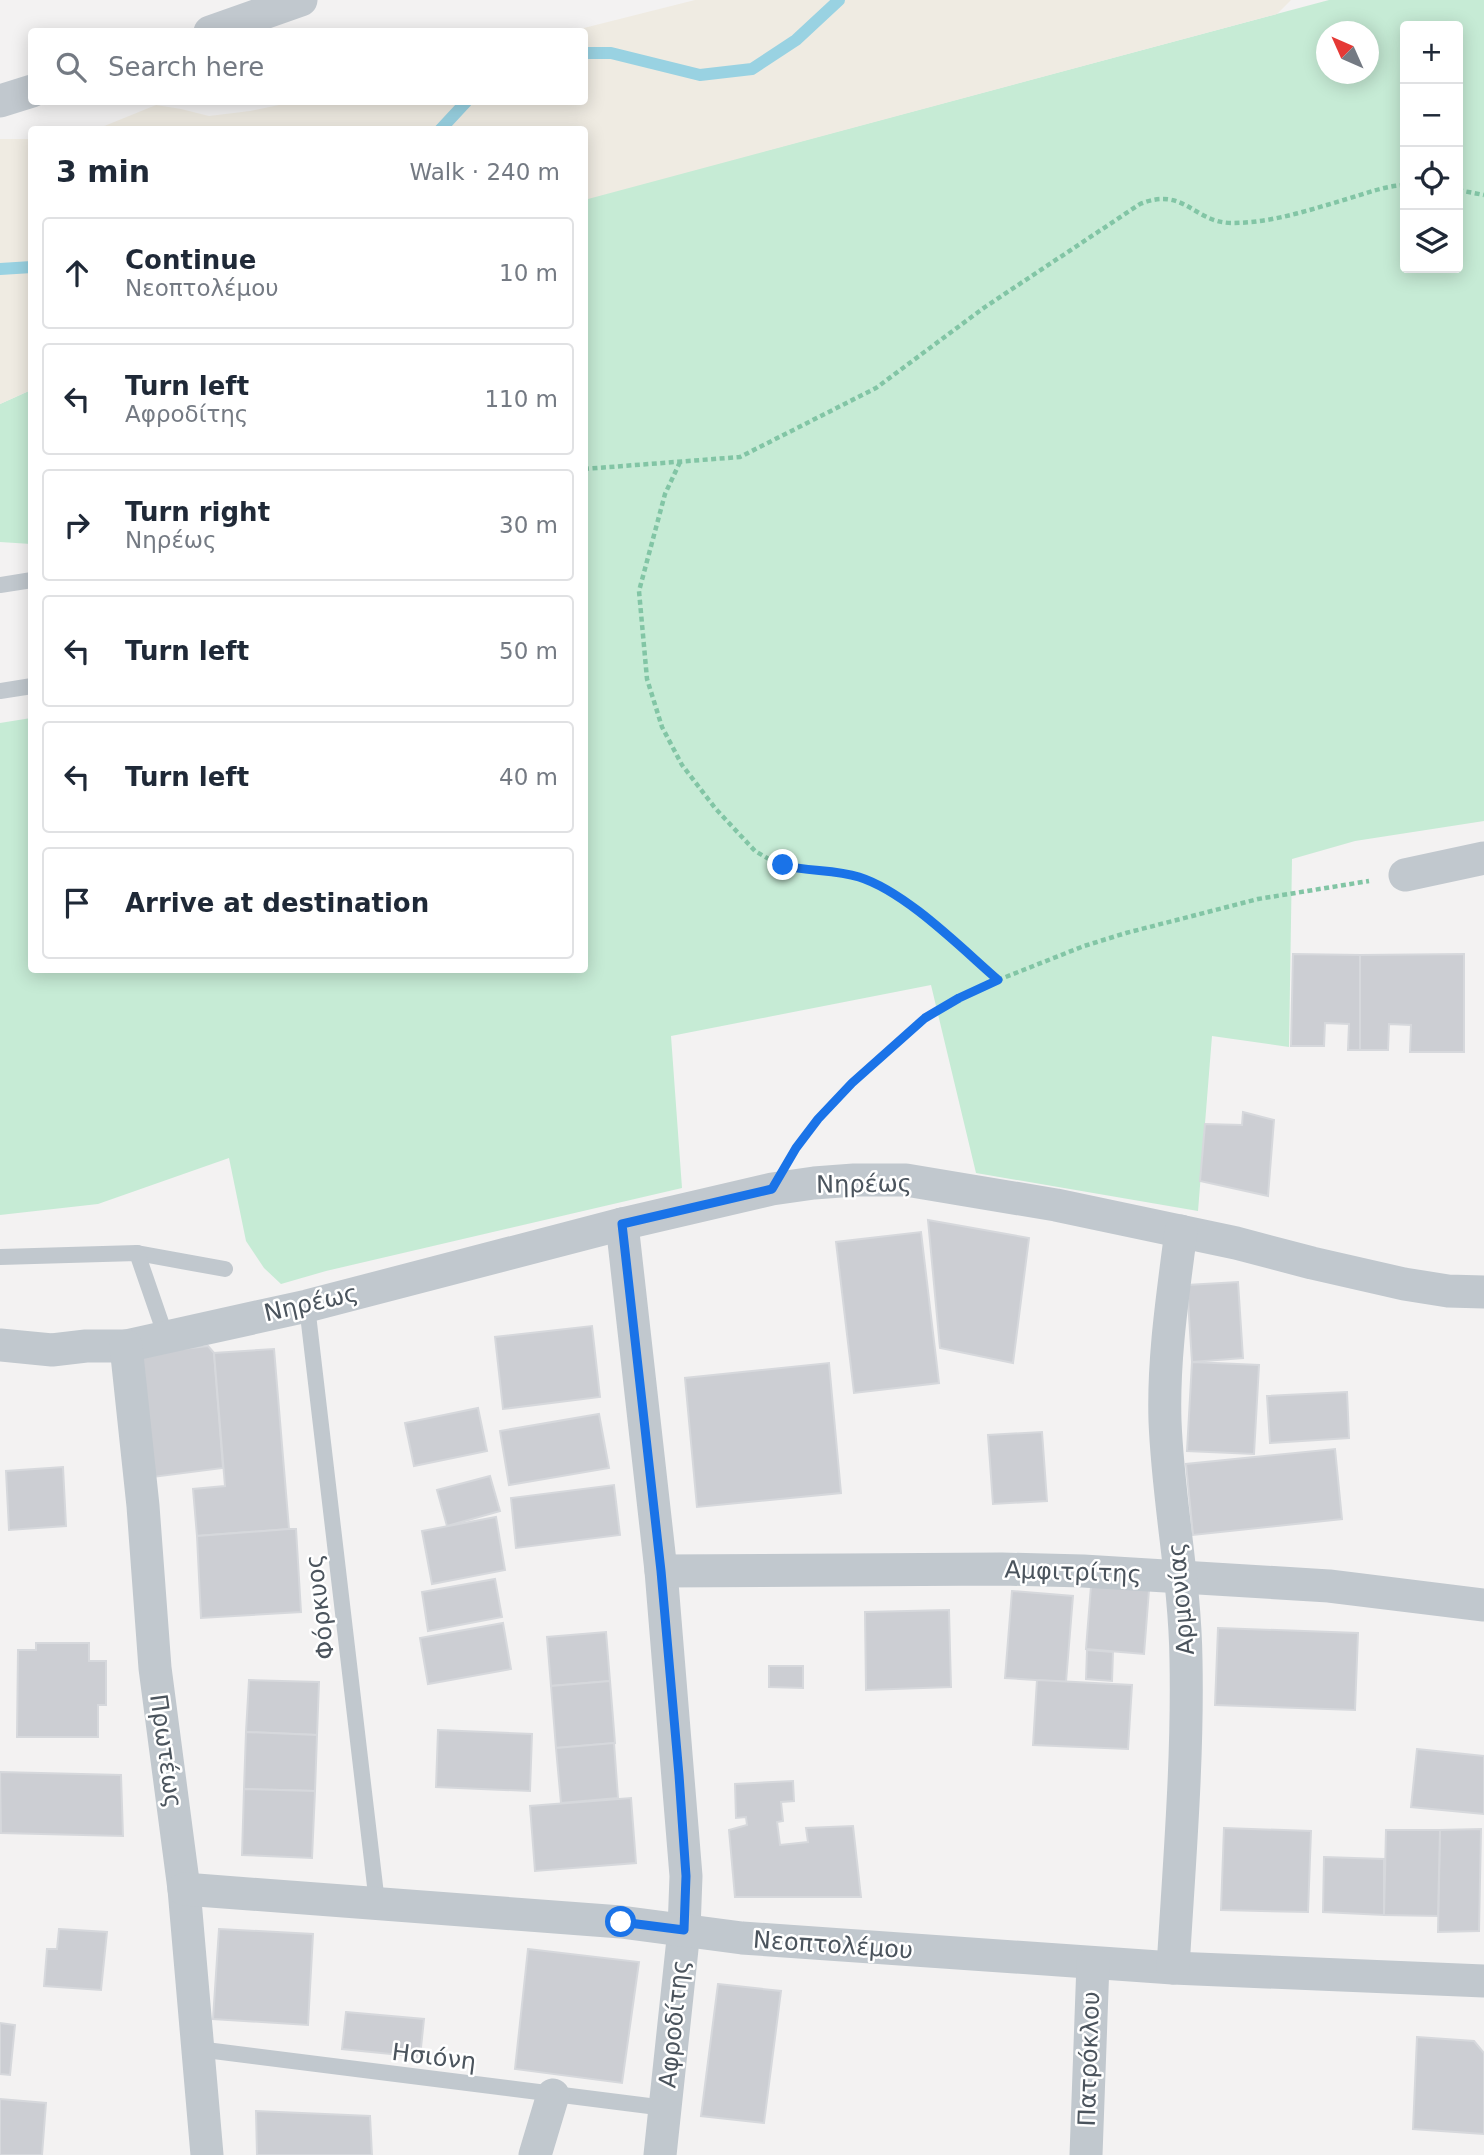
<!DOCTYPE html>
<html lang="en">
<head>
<meta charset="utf-8">
<style>
  :root { --surface:#fff; --page:#f6f6f7; --text:#1f2937; --muted:#747a83; --line:#e0e1e3 }
  body { margin:0; font-family:"DejaVu Sans",sans-serif; background:var(--page); color:var(--text) }
  .controls { position:absolute; right:21px; top:21px; display:grid; overflow:hidden; border-radius:7px; box-shadow:0 4px 18px #0003 }
  .controls button { width:63px; height:63px; display:grid; place-items:center; padding:0; border:0; border-bottom:2px solid var(--line); background:var(--surface); color:var(--text); font:35px sans-serif }
  .compass { position:absolute; left:1316px; top:21px; width:63px; height:63px; border-radius:50%; background:var(--surface); box-shadow:0 4px 18px #0003; rotate:315deg }
  .stop { position:absolute; width:21px; height:21px; margin:-16px; border:5px solid #1a73e8; border-radius:50%; background:#fff }
  .stop.end { background:#1a73e8; border-color:#fff; box-shadow:0 2px 7px #0008 }
  .list { margin:0; padding:0; list-style:none }
  h2 { display:flex; justify-content:space-between; align-items:center; height:91px; margin:0; padding:0 28px; font-size:30px }
  h2 small { font-size:23px; font-weight:400; color:var(--muted) }
  .list li { display:grid; grid-template-columns:46px 1fr auto; gap:21px; align-items:center; box-sizing:border-box; height:112px; margin:0 14px 14px; padding:0 14px; border:2px solid var(--line); border-radius:7px }
  .list b { display:block; font-size:26px; white-space:nowrap }
  .list p { margin:0; font-size:23px; white-space:nowrap; color:var(--muted) }
  .list em { font-size:23px; font-style:normal; color:var(--muted) }
  .icon { flex:none; width:38px; height:38px; fill:none; stroke:currentColor; stroke-width:2; stroke-linecap:round; stroke-linejoin:round }
  .map { position:relative; flex:none; width:1484px; height:2155px; overflow:hidden }
  .search { position:absolute; background:var(--surface); box-shadow:0 4px 18px #0003; left:28px; top:28px; width:560px; height:77px; display:flex; align-items:center; gap:18px; box-sizing:border-box; padding:0 24px; border-radius:7px; color:var(--muted); font-size:26px }
  .panel { position:absolute; background:var(--surface); box-shadow:0 4px 18px #0003; left:28px; top:126px; width:560px; height:847px; border-radius:7px }
  .map>svg:first-child { display:block }
  .green { fill:#c6ebd5; fill-rule:evenodd }
  .sand { fill:#efebe2 }
  .lines { fill:none; stroke-linecap:round; stroke-linejoin:round }
  .stream { stroke:#99d2e2; stroke-width:12 }
  .building { fill:#ccced3; stroke:#d6d8dc; stroke-width:2 }
  .path { stroke:#82c5a5; stroke-width:4.5; stroke-dasharray:5 3.5; stroke-linecap:butt }
  .lane { stroke:#c1c8ce; stroke-width:16 }
  .street { stroke:#c1c8ce; stroke-width:33 }
  .route { stroke:#1a73e8; stroke-width:9 }
  .labels { text-anchor:middle; dominant-baseline:central; stroke-width:5; stroke-linejoin:round; paint-order:stroke }
  .street-label { font-size:24px; fill:#4b545d; stroke:#fff }
</style>
</head>
<body>
<div class="map">
<svg width="1484" height="2155" viewBox="0 0 1484 2155">
  <rect width="100%" height="100%" fill="#f3f2f2"/>
  <g class="green">
    <path d="M1329,0h155v821l-129,20 -63,18 -3,188 -77,-11 -14,175 -222,-38 -45,-188 -260,51 11,152 -356,83 -45,13 -17,-16 -18,-27 -17,-83 -131,46 -98,11v-492l31,-5 1,252h552l1,-771zM1405,26h53v242h-53zM1326,32h42v42h-42z"/>
    <polygon points="31,390 31,544 0,542 0,404"/>
  </g>
  <g class="sand">
    <polygon points="695,0 1291,0 1277,14 588,199 584,199 584,130 97,129 156,105 181,109 209,116 250,111 293,102 584,102 584,32 572,31"/>
    <polygon points="0,139 32,139 31,390 0,404"/>
  </g>
  <g class="lines">
    <g class="stream">
      <polyline points="584,53 611,53 700,75 752,69 796,40 839,0"/>
      <polyline points="440,130 466,102"/>
      <polyline points="0,269 32,267"/>
    </g>
  </g>
  <g class="building">
    <polygon points="1293,954 1360,955 1360,1050 1348,1050 1349,1024 1325,1023 1324,1046 1291,1046"/>
    <polygon points="1464,954 1464,1052 1410,1052 1411,1025 1389,1024 1388,1050 1360,1050 1360,955"/>
    <polygon points="1243,1112 1274,1120 1268,1196 1200,1181 1205,1124 1242,1125"/>
    <polygon points="928,1220 1029,1238 1013,1363 940,1348"/>
    <polygon points="921,1232 939,1383 854,1393 836,1242"/>
    <polygon points="1238,1282 1243,1358 1192,1362 1187,1285"/>
    <polygon points="592,1326 600,1397 503,1409 495,1337"/>
    <polygon points="208,1346 214,1353 223,1468 153,1477 139,1354"/>
    <polygon points="274,1349 289,1529 197,1536 193,1489 225,1486 214,1353"/>
    <polygon points="1192,1362 1259,1365 1254,1454 1187,1451"/>
    <polygon points="829,1363 841,1493 697,1507 685,1378"/>
    <polygon points="1347,1392 1349,1438 1270,1443 1267,1396"/>
    <polygon points="478,1408 487,1451 414,1466 405,1423"/>
    <polygon points="599,1414 609,1468 509,1485 500,1431"/>
    <polygon points="1042,1432 1047,1501 993,1504 988,1435"/>
    <polygon points="1335,1449 1342,1519 1193,1535 1186,1464"/>
    <polygon points="63,1467 66,1526 9,1530 6,1471"/>
    <polygon points="490,1476 500,1511 447,1526 437,1490"/>
    <polygon points="614,1485 620,1535 516,1548 511,1498"/>
    <polygon points="496,1517 505,1570 432,1584 422,1531"/>
    <polygon points="289,1529 296,1529 301,1612 201,1618 197,1536"/>
    <polygon points="495,1579 502,1617 428,1631 422,1592"/>
    <polygon points="1091,1586 1149,1590 1144,1654 1086,1649"/>
    <polygon points="1012,1591 1073,1596 1066,1682 1005,1678"/>
    <polygon points="949,1610 951,1687 866,1690 865,1612"/>
    <polygon points="503,1623 511,1669 428,1684 420,1638"/>
    <polygon points="1218,1628 1358,1633 1355,1710 1215,1705"/>
    <polygon points="606,1632 610,1681 551,1686 547,1637"/>
    <polygon points="36,1643 89,1643 89,1661 106,1661 106,1705 98,1705 98,1737 17,1737 18,1650 36,1650"/>
    <polygon points="1087,1650 1113,1652 1112,1681 1086,1679"/>
    <polygon points="769,1666 803,1666 803,1688 769,1687"/>
    <polygon points="249,1680 319,1682 317,1735 246,1732"/>
    <polygon points="1037,1680 1132,1685 1128,1749 1033,1745"/>
    <polygon points="610,1681 615,1743 556,1748 551,1686"/>
    <polygon points="438,1730 532,1734 530,1791 436,1787"/>
    <polygon points="246,1732 317,1735 315,1791 244,1789"/>
    <polygon points="614,1743 618,1798 561,1803 556,1748"/>
    <polygon points="1417,1749 1484,1756 1484,1814 1411,1807"/>
    <polygon points="0,1772 121,1775 123,1836 1,1833"/>
    <polygon points="793,1781 794,1801 781,1802 783,1821 777,1822 780,1845 808,1842 806,1828 853,1826 861,1897 735,1897 729,1830 747,1825 746,1817 736,1818 735,1784"/>
    <polygon points="244,1789 315,1791 312,1858 242,1855"/>
    <polygon points="631,1798 636,1863 535,1871 530,1806"/>
    <polygon points="1224,1828 1311,1831 1308,1912 1221,1910"/>
    <polygon points="1481,1829 1479,1931 1438,1932 1440,1830"/>
    <polygon points="1386,1830 1440,1830 1438,1916 1384,1915"/>
    <polygon points="1324,1857 1384,1859 1384,1915 1323,1912"/>
    <polygon points="59,1929 107,1932 101,1990 44,1986 47,1949 57,1949"/>
    <polygon points="219,1929 313,1934 308,2025 213,2019"/>
    <polygon points="528,1949 639,1962 622,2083 515,2069"/>
    <polygon points="718,1984 781,1991 764,2123 701,2116"/>
    <polygon points="346,2012 424,2019 420,2057 342,2049"/>
    <polygon points="0,2023 15,2025 10,2075 0,2074"/>
    <polygon points="1417,2037 1474,2041 1484,2053 1484,2134 1413,2129"/>
    <polygon points="0,2099 46,2103 42,2155 0,2155"/>
    <polygon points="256,2111 370,2116 372,2155 257,2155"/>
  </g>
  <g class="lines">
    <g class="path">
      <polyline points="1458,190 1484,195"/>
      <polyline points="680,462 665,494 639,591 647,679 662,727 682,765 715,808 755,851 774,862 792,868 843,873 857,876 891,892 913,908 998,980"/>
      <path d="M584,469l156,-12 136,-69 109,-81 155,-103c44,-18 53,18 91,19 41,0 78,-13 116,-24 20,-6 38,-13 58,-14"/>
      <polyline points="797,1146 818,1120 853,1083 925,1018 959,998 998,980 1084,946 1126,933 1258,899 1369,881"/>
    </g>
    <g class="lane">
      <polyline points="0,585 32,580"/>
      <polyline points="0,691 32,686"/>
      <polyline points="137,1253 225,1269"/>
      <polyline points="0,1257 137,1253 166,1337"/>
      <polyline points="307,1306 377,1903"/>
      <polyline points="198,2049 665,2108"/>
    </g>
    <g class="street">
      <polyline points="210,32 301,0"/>
      <polyline points="0,101 32,91"/>
      <polyline points="1405,875 1484,858"/>
      <polyline points="622,1224 661,1571 686,1876 684,1930 660,2155"/>
      <polyline points="0,1345 52,1350 86,1346 126,1346 307,1306 622,1224 772,1189 814,1183 854,1180 906,1180 1056,1205 1236,1243 1312,1263 1404,1284 1448,1291 1484,1292"/>
      <polyline points="126,1346 143,1506 155,1668 184,1889 207,2155"/>
      <polyline points="661,1571 1002,1569 1083,1571 1329,1586 1484,1605"/>
      <polyline points="184,1889 621,1922 742,1938 1173,1968 1484,1981"/>
      <path d="M1173,1968c6,-103 15,-206 13,-308 -1,-80 -18,-159 -21,-239 -2,-63 8,-127 16,-190"/>
      <polyline points="535,2155 553,2095"/>
      <polyline points="1086,2155 1093,1963"/>
    </g>
  </g>
  <g class="lines">
    <path class="route" d="M621,1922l63,8 2,-54 -7,-101 -18,-204 -39,-347 150,-35 24,-41 22,-29 34,-36 73,-65 34,-20 39,-18c-38,-33 -92,-88 -139,-103 -25,-8 -51,-5 -76,-12"/>
  </g>
  <g class="labels">
    <g class="street-label">
      <text transform="translate(864 1184) rotate(-1)">Νηρέως</text>
      <text transform="translate(311 1303) rotate(-13)">Νηρέως</text>
      <text transform="translate(1073 1572) rotate(2)">Αμφιτρίτης</text>
      <text transform="translate(1181 1599) rotate(-95)">Αρμονίας</text>
      <text transform="translate(320 1607) rotate(-97)">Φόρκυος</text>
      <text transform="translate(166 1751) rotate(82)">Πρωτέως</text>
      <text transform="translate(833 1945) rotate(4)">Νεοπτολέμου</text>
      <text transform="translate(674 2024) rotate(-84)">Αφροδίτης</text>
      <text transform="translate(434 2057) rotate(7)">Ησιόνη</text>
      <text transform="translate(1089 2059) rotate(-88)">Πατρόκλου</text>
    </g>
  </g>
</svg>
<div class="controls">
<button>+</button>
<button>−</button>
<button><svg class="icon" aria-label="locate" viewBox="0 0 24 24"><circle cx="12" cy="12" r="6"/><path d="M12 2v4M12 18v4M2 12h4M18 12h4"/></svg></button>
<button><svg class="icon" aria-label="layers" viewBox="0 0 24 24"><path d="M12 4l9 5-9 5-9-5zM3 14l9 5 9-5"/></svg></button>
</div>
<svg class="compass" viewBox="-18 -18 36 36"><path d="M0-13l5 13h-10z" fill="#e53935"/><path d="M0 13l5-13h-10z" fill="#747a83"/></svg>
<div class="stop" style="left:621px;top:1922px"></div>
<div class="stop end" style="left:783px;top:865px"></div>
<div class="search"><svg class="icon" aria-label="search" viewBox="0 0 24 24"><circle cx="10" cy="10" r="6"/><path d="M15 15l6 6"/></svg>Search here</div>
<section class="panel">
<h2>3 min<small>Walk · 240 m</small></h2>
<ul class="list">
<li><svg class="icon" aria-label="ahead" viewBox="0 0 24 24"><path d="M12 20V5M6 11l6-6 6 6"/></svg><div><b>Continue</b><p>Νεοπτολέμου</p></div><em>10 m</em></li>
<li><svg class="icon" aria-label="left" viewBox="0 0 24 24"><path d="M17 20v-9H6M10 6l-5 5 5 5"/></svg><div><b>Turn left</b><p>Αφροδίτης</p></div><em>110 m</em></li>
<li><svg class="icon" aria-label="right" viewBox="0 0 24 24"><path d="M7 20v-9h11M14 6l5 5-5 5"/></svg><div><b>Turn right</b><p>Νηρέως</p></div><em>30 m</em></li>
<li><svg class="icon" aria-label="left" viewBox="0 0 24 24"><path d="M17 20v-9H6M10 6l-5 5 5 5"/></svg><div><b>Turn left</b></div><em>50 m</em></li>
<li><svg class="icon" aria-label="left" viewBox="0 0 24 24"><path d="M17 20v-9H6M10 6l-5 5 5 5"/></svg><div><b>Turn left</b></div><em>40 m</em></li>
<li><svg class="icon" aria-label="arrive" viewBox="0 0 24 24"><path d="M6 21V4h12l-3 4 3 4H6"/></svg><div><b>Arrive at destination</b></div></li>
</ul>
</section>
</div>
</body>
</html>
